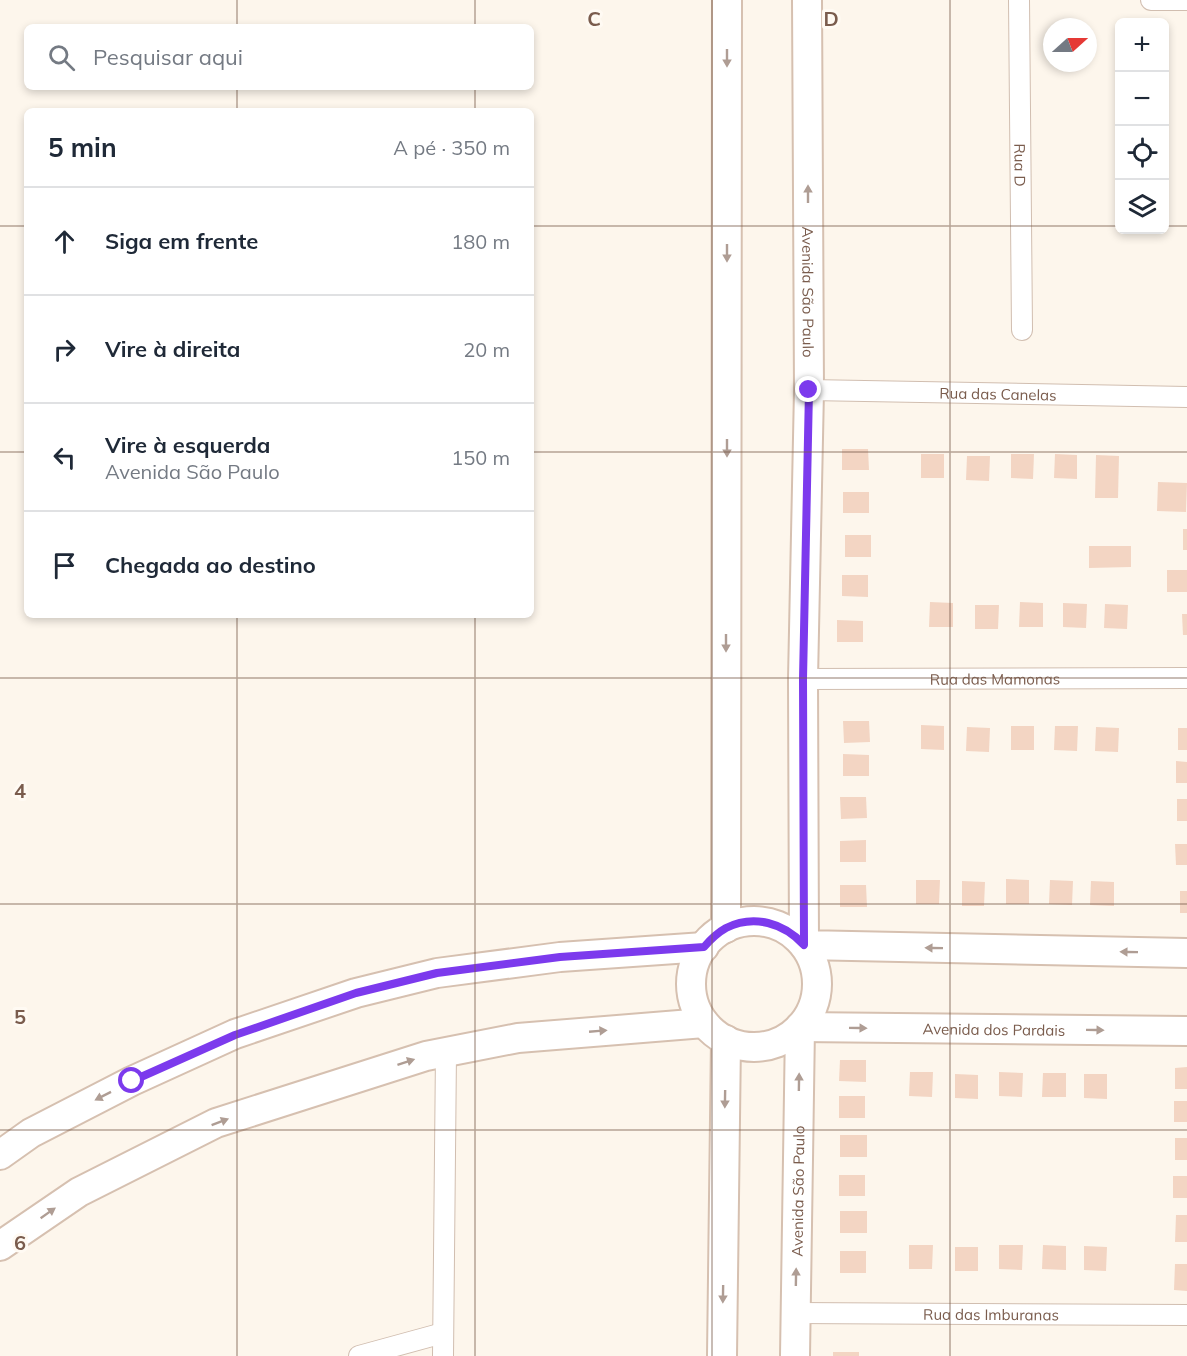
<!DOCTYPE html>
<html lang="pt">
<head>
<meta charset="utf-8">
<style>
  :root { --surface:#fff; --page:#f2f2f3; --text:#1f2937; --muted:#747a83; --line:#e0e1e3 }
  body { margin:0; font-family:Mulish,sans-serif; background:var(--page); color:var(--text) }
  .controls { position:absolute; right:18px; top:18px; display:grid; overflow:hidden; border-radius:9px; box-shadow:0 3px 9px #0003 }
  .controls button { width:54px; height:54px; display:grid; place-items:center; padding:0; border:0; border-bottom:2px solid var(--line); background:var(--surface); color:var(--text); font:30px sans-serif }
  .compass { position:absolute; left:1043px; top:18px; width:54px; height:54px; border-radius:50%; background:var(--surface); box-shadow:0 3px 9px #0003; rotate:69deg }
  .stop { position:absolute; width:18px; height:18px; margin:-14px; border:4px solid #7c3aed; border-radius:50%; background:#fff }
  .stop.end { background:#7c3aed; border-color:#fff; box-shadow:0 2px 6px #0008 }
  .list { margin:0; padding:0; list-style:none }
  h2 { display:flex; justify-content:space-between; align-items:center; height:78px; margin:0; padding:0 24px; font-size:26px }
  h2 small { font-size:20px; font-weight:400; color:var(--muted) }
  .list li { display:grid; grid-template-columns:39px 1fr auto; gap:18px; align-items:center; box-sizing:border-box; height:108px; padding:0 24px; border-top:2px solid var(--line) }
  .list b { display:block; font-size:22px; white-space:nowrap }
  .list p { margin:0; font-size:20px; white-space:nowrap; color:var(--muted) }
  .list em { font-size:20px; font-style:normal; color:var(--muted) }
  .icon { flex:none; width:33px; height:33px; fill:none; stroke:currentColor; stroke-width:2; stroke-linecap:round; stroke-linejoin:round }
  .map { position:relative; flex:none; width:1187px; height:1356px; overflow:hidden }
  .search { position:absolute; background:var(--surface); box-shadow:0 3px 9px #0003; left:24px; top:24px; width:510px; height:66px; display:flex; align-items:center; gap:15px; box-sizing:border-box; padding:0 21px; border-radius:9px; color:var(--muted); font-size:22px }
  .panel { position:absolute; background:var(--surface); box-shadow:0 3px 9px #0003; left:24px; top:108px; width:510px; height:510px; border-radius:9px }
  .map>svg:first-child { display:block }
  .building { fill:#f3d5c3 }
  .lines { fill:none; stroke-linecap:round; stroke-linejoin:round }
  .street-casing { stroke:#d1beb0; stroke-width:22 }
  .secondary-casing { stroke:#d6c0b0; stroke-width:32 }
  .street { stroke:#fff; stroke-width:20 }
  .secondary { stroke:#fff; stroke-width:28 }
  .oneway { fill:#af9d94 }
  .route { stroke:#7c3aed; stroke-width:8 }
  .grid { fill:none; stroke:#7a5c4d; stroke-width:1.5; stroke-opacity:0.55 }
  .labels { text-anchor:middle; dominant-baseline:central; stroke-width:6; stroke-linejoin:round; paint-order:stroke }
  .street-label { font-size:15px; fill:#7a5c4d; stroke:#fffaf3 }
  .grid-label { font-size:20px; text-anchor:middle; font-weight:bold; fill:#7a5c4d; stroke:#fffaf3; stroke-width:6; stroke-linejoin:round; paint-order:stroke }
</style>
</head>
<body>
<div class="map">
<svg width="1187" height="1356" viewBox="0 0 1187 1356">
  <rect width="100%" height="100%" fill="#fdf6ec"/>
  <g class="building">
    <polygon points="842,449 868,449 869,470 842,470"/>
    <rect x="921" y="454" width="23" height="24"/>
    <polygon points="1011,454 1034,454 1033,479 1011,478"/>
    <polygon points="1055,454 1077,455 1077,479 1054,478"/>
    <polygon points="1096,455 1119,456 1118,498 1095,498"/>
    <polygon points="967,456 990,456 989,481 966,480"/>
    <polygon points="1158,482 1187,483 1186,512 1157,511"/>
    <rect x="843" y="492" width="26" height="21"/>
    <rect x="1183" y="529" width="4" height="21"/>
    <rect x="845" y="535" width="26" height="22"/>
    <polygon points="1089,546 1131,546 1131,567 1089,568"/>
    <rect x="1167" y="570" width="20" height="22"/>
    <polygon points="842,575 868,575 868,597 842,596"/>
    <polygon points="930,602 953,603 953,627 929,627"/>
    <polygon points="1020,602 1043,603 1043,627 1019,627"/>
    <polygon points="1063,603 1087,604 1086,628 1063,627"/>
    <polygon points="1105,604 1128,605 1127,629 1104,628"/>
    <polygon points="975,605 999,605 998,629 975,629"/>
    <polygon points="1182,614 1187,614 1187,635 1183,635"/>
    <polygon points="837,620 863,621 863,642 837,642"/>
    <polygon points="843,721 869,721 870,742 844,743"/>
    <polygon points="921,725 944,726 944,750 921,749"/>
    <rect x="1011" y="726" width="23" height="24"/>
    <polygon points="1055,726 1078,726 1077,751 1054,750"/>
    <polygon points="967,727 990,728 989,752 966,751"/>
    <polygon points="1096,727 1119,728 1118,752 1095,751"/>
    <rect x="1178" y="728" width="9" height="22"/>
    <polygon points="843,754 869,755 869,776 843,776"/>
    <polygon points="1176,761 1187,762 1187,783 1176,783"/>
    <polygon points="840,797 866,797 867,818 841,819"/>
    <rect x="1177" y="799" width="10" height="22"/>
    <polygon points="866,840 866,862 840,862 840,841"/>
    <polygon points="1175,844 1187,844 1187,865 1176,865"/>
    <polygon points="1006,879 1029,880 1029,904 1006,904"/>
    <polygon points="916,880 940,880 939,904 916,904"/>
    <polygon points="1050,880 1073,881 1072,905 1049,904"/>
    <polygon points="962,881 985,882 984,906 962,906"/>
    <polygon points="1091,881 1114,882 1114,906 1090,905"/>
    <polygon points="840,885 866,885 867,907 840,907"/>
    <rect x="1180" y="891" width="7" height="22"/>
    <polygon points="840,1060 866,1060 866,1082 839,1081"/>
    <polygon points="1187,1067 1187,1089 1175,1089 1175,1068"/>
    <polygon points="910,1072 933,1072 932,1097 909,1096"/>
    <polygon points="999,1072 1023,1073 1022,1097 999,1096"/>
    <polygon points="1043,1073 1066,1073 1066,1097 1042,1097"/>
    <polygon points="955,1074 978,1075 978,1099 955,1098"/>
    <polygon points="1084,1074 1107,1074 1107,1099 1084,1098"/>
    <rect x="839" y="1096" width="26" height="22"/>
    <rect x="1174" y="1101" width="13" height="21"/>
    <rect x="840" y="1135" width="27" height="22"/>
    <rect x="1175" y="1138" width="12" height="22"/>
    <rect x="839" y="1175" width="26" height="21"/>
    <rect x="1173" y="1176" width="14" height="22"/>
    <rect x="840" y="1211" width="27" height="22"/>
    <polygon points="1176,1215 1187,1215 1187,1242 1175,1242"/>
    <polygon points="909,1245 933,1245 932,1269 909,1269"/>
    <polygon points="999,1245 1023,1245 1022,1270 999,1269"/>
    <polygon points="1043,1245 1066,1246 1066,1270 1042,1269"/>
    <polygon points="1084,1246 1107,1247 1106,1271 1084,1270"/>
    <rect x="955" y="1247" width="23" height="24"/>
    <rect x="840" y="1251" width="26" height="22"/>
    <polygon points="1175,1264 1187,1264 1187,1291 1174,1290"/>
    <rect x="833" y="1352" width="26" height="4"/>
  </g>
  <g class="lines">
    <g class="street-casing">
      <g id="street">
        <path id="s1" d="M1019,0l3,330"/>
        <polyline points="1151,0 1187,0"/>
        <path id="s2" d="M809,390l378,7"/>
        <path id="s3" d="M803,679l384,-1"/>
        <path id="s4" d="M795,1313l392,2"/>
        <polyline points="359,1356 443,1333"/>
        <polyline points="443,1356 446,1052"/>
      </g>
    </g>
    <g class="secondary-casing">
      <g id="secondary">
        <path id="s5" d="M807,0l2,390 -6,289 1,266 383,8"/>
        <circle cx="754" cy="984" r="63"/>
        <polyline points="726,928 727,0"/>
        <path id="s6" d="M800,1027l387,4"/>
        <polyline points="0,1155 31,1133 132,1081 235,1034 356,993 437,973 560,957 704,947"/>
        <polyline points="0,1246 79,1192 216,1123 426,1056 518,1038 704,1023"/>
        <polyline points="722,1356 726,1040"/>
        <path id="s7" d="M795,1356l5,-329"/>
      </g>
    </g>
    <use href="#street" class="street"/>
    <use href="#secondary" class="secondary"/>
  </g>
  <defs><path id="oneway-solid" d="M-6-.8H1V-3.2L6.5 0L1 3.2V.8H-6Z" transform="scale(1.5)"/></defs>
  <g class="oneway">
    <use href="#oneway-solid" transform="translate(727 58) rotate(90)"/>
    <use href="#oneway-solid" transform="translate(808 194) rotate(-90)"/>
    <use href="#oneway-solid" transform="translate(727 253) rotate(90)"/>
    <use href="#oneway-solid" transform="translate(727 448) rotate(90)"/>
    <use href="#oneway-solid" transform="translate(726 643) rotate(90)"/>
    <use href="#oneway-solid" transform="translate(934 948) rotate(-179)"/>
    <use href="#oneway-solid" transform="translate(1129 952) rotate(-179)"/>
    <use href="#oneway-solid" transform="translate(858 1028) rotate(1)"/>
    <use href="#oneway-solid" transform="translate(1095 1030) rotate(1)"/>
    <use href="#oneway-solid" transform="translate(598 1031) rotate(-5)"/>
    <use href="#oneway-solid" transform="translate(406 1062) rotate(-18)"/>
    <use href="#oneway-solid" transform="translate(799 1082) rotate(-89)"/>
    <use href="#oneway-solid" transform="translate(103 1096) rotate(153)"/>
    <use href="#oneway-solid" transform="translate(725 1099) rotate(91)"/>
    <use href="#oneway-solid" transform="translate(220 1122) rotate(-21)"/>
    <use href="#oneway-solid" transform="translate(48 1213) rotate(-35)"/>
    <use href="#oneway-solid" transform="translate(796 1277) rotate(-89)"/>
    <use href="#oneway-solid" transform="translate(723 1294) rotate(91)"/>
  </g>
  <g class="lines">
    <path class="route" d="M132,1081l103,-46 121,-42 81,-20 123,-16 144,-10c6,-7 13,-14 22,-19 28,-14 58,-5 78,17l-1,-266 6,-289"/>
  </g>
  <path class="grid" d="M237,0v27M475,0v27M712,0v1356M950,0v1356M237,87v24M475,87v24M0,226h27M531,226h589M1164,226h23M0,452h27M531,452h656M237,615v741M475,615v741M0,678h1187M0,904h1187M0,1130h1187"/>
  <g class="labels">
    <g class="street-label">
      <text stroke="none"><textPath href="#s1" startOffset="165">Rua D</textPath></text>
      <text stroke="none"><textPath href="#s5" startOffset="292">Avenida São Paulo</textPath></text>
      <text stroke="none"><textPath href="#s2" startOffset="189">Rua das Canelas</textPath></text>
      <text stroke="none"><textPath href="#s3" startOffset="192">Rua das Mamonas</textPath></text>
      <text stroke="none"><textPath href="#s6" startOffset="194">Avenida dos Pardais</textPath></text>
      <text stroke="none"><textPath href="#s7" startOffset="165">Avenida São Paulo</textPath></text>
      <text stroke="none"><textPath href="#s4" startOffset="196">Rua das Imburanas</textPath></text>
    </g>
  </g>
  <g class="grid-label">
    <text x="594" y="26">C</text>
    <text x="831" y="26">D</text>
    <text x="20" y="798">4</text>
    <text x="20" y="1024">5</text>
    <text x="20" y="1250">6</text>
  </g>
</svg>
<div class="controls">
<button>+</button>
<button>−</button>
<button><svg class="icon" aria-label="locate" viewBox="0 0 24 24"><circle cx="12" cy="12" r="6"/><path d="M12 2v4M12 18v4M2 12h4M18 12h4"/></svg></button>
<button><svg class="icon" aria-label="layers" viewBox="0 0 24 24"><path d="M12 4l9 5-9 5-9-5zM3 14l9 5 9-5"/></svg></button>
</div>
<svg class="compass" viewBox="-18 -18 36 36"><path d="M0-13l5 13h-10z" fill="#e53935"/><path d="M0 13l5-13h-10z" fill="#747a83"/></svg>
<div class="stop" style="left:132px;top:1081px"></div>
<div class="stop end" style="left:809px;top:390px"></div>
<div class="search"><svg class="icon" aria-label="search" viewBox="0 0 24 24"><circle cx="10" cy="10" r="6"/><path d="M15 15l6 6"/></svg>Pesquisar aqui</div>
<section class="panel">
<h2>5 min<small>A pé · 350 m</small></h2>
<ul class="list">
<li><svg class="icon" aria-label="ahead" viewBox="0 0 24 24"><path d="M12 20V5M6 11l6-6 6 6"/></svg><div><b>Siga em frente</b></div><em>180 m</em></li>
<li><svg class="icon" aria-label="right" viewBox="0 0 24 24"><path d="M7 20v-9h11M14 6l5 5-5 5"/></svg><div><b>Vire à direita</b></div><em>20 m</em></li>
<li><svg class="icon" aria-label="left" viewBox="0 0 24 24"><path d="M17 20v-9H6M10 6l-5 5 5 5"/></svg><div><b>Vire à esquerda</b><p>Avenida São Paulo</p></div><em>150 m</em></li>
<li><svg class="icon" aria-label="arrive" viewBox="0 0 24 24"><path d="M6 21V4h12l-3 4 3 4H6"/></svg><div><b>Chegada ao destino</b></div></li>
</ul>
</section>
</div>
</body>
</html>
